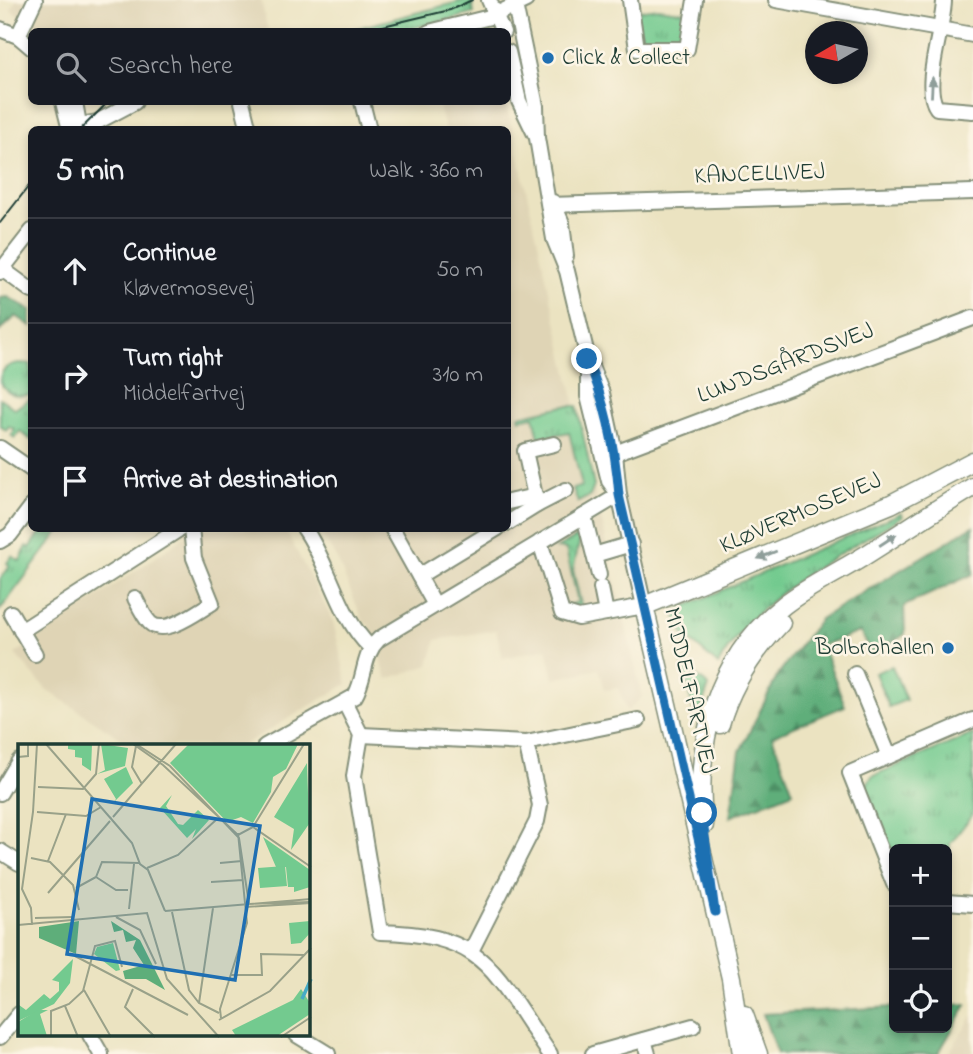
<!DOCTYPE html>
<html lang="en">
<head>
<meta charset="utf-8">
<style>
  :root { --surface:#171b24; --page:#242831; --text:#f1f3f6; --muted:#9ea1a6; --line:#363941 }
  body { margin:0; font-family:"Indie Flower",sans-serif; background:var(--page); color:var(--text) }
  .controls { position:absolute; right:21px; bottom:21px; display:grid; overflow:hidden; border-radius:10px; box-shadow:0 4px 10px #0003 }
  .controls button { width:63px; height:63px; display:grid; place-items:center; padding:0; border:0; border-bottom:2px solid var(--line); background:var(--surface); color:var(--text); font:35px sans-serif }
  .compass { position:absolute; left:805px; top:21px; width:63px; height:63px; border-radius:50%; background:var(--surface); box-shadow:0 4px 10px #0003; rotate:261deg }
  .stop { position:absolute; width:21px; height:21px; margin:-16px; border:5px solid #1f6fb2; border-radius:50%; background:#fff }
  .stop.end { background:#1f6fb2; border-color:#fff; box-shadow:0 2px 7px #0008 }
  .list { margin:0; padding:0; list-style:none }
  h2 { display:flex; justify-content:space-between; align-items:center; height:91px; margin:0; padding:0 28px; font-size:30px }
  h2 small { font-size:23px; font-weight:400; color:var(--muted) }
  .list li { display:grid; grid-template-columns:46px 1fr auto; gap:21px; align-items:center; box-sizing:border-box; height:105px; padding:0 28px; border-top:2px solid var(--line) }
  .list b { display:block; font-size:26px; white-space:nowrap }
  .list p { margin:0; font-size:23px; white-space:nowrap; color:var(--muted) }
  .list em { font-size:23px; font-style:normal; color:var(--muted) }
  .icon { flex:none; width:38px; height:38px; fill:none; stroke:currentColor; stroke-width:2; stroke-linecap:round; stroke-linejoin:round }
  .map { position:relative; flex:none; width:973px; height:1054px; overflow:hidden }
  .search { position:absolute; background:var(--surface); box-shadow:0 4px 10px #0003; left:28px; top:28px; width:483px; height:77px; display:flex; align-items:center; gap:18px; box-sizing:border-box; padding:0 24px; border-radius:10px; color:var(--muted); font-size:26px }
  .panel { position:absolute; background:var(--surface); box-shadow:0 4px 10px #0003; left:28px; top:126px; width:483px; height:406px; border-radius:10px }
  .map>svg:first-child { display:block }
  .built { fill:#dfd4b5 }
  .grass { fill:url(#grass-tufts); stroke:#498462; stroke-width:2 }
  .forest { fill:url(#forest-firs); stroke:#3e7657; stroke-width:2 }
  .pitch { fill:#73ca8f; stroke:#498462; stroke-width:2 }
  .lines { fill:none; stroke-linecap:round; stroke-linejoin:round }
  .minor-casing { stroke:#85907a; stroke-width:18 }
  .major-casing { stroke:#85907a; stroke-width:21 }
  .minor { stroke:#fff; stroke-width:14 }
  .major { stroke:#fff; stroke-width:18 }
  .tram { stroke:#1f3d34; stroke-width:2 }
  .oneway { fill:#8f9e9a }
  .route { stroke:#1f6fb2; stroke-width:9 }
  .poi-dot { fill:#1f6fb2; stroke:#fcf5e5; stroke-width:2.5 }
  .labels { text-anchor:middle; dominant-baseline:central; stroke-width:5; stroke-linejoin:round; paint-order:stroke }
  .poi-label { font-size:24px; fill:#1f3d34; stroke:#fcf5e5; text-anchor:start }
  .street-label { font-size:24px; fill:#1f3d34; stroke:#fcf5e5 }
  .inset-river { fill:none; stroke:#46abc6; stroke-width:3.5 }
  .inset-road { fill:none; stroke:#99a189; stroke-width:2 }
  .view { fill:#1f6fb2; fill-opacity:0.15; stroke:#1f6fb2; stroke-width:3.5 }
  .inset-edge { fill:none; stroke:#1f3d34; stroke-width:3.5 }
</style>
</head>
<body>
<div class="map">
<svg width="973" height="1054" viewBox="0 0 973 1054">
  <defs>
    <pattern id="grass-tufts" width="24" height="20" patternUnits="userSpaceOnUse" patternTransform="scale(1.75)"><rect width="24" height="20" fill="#73ca8f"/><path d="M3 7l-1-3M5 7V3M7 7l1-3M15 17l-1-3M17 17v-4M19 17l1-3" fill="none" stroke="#5ea576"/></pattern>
    <pattern id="forest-firs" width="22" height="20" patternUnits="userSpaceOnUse" patternTransform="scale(1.75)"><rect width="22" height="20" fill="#5eae7a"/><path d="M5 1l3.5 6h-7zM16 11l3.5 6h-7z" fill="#4d8f65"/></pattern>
  </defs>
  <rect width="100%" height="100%" fill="#fcf5e5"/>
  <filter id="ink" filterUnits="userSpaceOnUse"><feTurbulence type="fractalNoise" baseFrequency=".0143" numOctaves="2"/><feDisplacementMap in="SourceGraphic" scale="14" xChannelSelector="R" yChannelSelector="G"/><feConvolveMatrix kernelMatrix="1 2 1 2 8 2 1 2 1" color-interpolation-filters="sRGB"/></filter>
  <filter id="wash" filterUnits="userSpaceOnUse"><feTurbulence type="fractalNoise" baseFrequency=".00686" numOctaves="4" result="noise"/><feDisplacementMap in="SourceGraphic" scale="28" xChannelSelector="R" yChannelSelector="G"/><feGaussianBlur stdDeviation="1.57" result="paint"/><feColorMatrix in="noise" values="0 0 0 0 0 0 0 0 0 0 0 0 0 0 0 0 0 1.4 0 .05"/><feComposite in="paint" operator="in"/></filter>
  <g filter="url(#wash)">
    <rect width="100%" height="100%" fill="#ebe3c1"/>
    <g class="built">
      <polygon points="16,0 261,0 268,31 37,31 11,10"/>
      <polygon points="438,102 506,102 642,697 627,711 618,688 605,690 599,669 554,679 547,648 503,658 496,630 436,640 429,665 387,679 368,624 364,623 338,561 319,529 508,528 508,130 445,129"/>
      <polygon points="196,529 285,529 333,621 347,684 242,746 132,746 46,689 15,654"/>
      <polygon points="973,1015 973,1054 948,1054"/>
    </g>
    <g class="grass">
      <polygon points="466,0 471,0 474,13 468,15 400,31 343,32"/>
      <polygon points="658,8 687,12 681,42 643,43 635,11"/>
      <path d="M20,363l11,1v30c-13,4 -24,0 -31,-12 0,-13 9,-18 20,-19z"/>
      <polygon points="0,398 15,409 31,398 31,440 20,431 15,438 11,435 15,430 9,426 6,430 0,425"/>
      <polygon points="564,406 577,406 594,486 590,496 578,502 573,489 582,486 569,432 539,438 534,416 520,419 519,416"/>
      <path d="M901,513l2,3c-68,42 -145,76 -185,149l-35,-31 -9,-23z"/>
      <polygon points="43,529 61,529 0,610 0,579 10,566 7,563 12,556 20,561 27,546 30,548"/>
      <polygon points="581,535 573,570 582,609 571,611 570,605 578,602 566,549 557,548"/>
      <polygon points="683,665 709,686 696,721"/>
      <polygon points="973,734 973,814 950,844 947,891 947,849 894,849 894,859 865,787 872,776"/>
    </g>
    <g class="forest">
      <polygon points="8,297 31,310 31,326 16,316 0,331 0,298"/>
      <polygon points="973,526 973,574 904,606 905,634 873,655 860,632 822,645 845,706 772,736 793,792 730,817 740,751 779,673 820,619"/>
      <polygon points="967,1004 938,1054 777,1054 763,1014 894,1007 894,1028 947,1028 947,1005"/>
    </g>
    <polygon class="pitch" points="892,666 906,700 889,707 875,673"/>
  </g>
  <g filter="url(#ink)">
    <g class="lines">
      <g class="minor-casing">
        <g id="minor">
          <polyline points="489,0 503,32"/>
          <polyline points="514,0 536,106 537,138 554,239 567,271 588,359 602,393 615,453 619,495 644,606 606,613 601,588"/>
          <polyline points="630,0 637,49 687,49 695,0"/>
          <polyline points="776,0 973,35"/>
          <path d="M944,0c0,28 -23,87 -7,108l36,3"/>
          <polyline points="0,29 18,36 32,48"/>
          <polyline points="429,32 490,17 526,0"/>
          <polyline points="18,36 35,0"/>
          <polyline points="508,52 519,101 535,134"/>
          <polyline points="63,102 70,130"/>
          <polyline points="75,102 80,130"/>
          <polyline points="242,102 249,130"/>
          <polyline points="362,102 369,130"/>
          <polyline points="69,127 97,122 135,102"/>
          <polyline points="553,202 562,223 566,256"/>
          <polyline points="549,205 973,192"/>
          <polyline points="2,269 32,291"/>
          <polyline points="0,272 32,231"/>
          <polyline points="588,369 588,396 609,481 616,491"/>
          <polyline points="0,448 32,470"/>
          <polyline points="615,453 973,318"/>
          <polyline points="508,502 535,496"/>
          <polyline points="537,505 566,490"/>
          <polyline points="584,516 599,575"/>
          <polyline points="508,523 537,505 525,451 554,444"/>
          <path d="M304,528c26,37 34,88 66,119"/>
          <polyline points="392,528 435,605"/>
          <polyline points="0,541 10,535 32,506"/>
          <polyline points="540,542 562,613 579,618 606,613"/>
          <polyline points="594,555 631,544"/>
          <polyline points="419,576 498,528"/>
          <path d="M135,598c4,8 9,19 15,25 15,14 48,-12 62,-20l-18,-45 -3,-30"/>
          <polyline points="11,613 35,654"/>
          <polyline points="21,631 181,528"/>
          <polyline points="855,674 889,756"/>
          <path d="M345,703l16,32 -7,41 26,156c110,2 113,42 170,122"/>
          <polyline points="361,735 526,743 638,720"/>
          <path d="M265,746l90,-50c11,-19 7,-41 24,-57l240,-144"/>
          <polyline points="0,793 19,761"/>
          <polyline points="0,851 19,863"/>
          <polyline points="894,884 850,773 973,720"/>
          <polyline points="947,902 973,904"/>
          <polyline points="471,951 537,821 540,805 526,743"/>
          <polyline points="90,1035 101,1054"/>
          <polyline points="297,1035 328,1054"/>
          <polyline points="0,1037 19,1014"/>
          <polyline points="644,1040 648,1054"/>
          <polyline points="593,1054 693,1026"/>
        </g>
      </g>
      <g class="major-casing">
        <g id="major">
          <path d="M720,724c11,-38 34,-73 61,-101"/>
          <path d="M704,825c-11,-82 13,-167 80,-220 23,-18 51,-31 77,-47 37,-23 74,-48 112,-71"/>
          <polyline points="744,1015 758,1054"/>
          <polyline points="742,1054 731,978 644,606 891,504 973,461"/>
        </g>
      </g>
      <use href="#minor" class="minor"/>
      <use href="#major" class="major"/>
      <g class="tram">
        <polyline points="358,32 450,10 472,0"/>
        <polyline points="80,130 108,102"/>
        <polyline points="0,223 32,182"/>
      </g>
    </g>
    <defs><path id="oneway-solid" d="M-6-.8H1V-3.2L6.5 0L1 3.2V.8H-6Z" transform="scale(1.75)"/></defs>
    <g class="oneway">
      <use href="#oneway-solid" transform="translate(932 87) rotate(-87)"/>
      <use href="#oneway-solid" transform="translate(888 540) rotate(-33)"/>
      <use href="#oneway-solid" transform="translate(767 555) rotate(158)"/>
    </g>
  </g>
  <g class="lines" filter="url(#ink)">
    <path class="route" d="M587,359c19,44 28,88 32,136l96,417 -13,-99"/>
  </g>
  <g class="poi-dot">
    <circle cx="548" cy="58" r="7"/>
    <circle cx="948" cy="648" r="7"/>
  </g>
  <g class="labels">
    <g class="poi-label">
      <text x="562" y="58">Click &amp; Collect</text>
      <text x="934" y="648" text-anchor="end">Bolbrohallen</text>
    </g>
    <g class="street-label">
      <text transform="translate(760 175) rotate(-2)">KANCELLIVEJ</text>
      <text transform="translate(786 364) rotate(-21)">LUNDSGÅRDSVEJ</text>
      <text transform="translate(801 514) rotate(-23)">KLØVERMOSEVEJ</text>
      <text transform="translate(689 691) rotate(77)">MIDDELFARTVEJ</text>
    </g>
  </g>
  <g transform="translate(18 744)">
    <rect width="292" height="292" fill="#ebe3c1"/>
    <path d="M50,0h24l-1,27 -9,-6v-7l-7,-1v-7l-7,-1zM83,0l27,4 -3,18 -28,8 8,-4zM289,19l2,61 -18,26 3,-21 -20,-12zM108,23l7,16 -20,20 3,-4 -12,-20zM154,51l-6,11 12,18 5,1 15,-15 11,10 -17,19 4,-10 -9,9 -27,-30zM245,93l47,33v17l-16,5v-5h-6l-2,-20h-10zM292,177v12l-9,10 -10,1 -2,-21zM95,199l7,27 -4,1 -22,-17 3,-7zM55,215l-3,24 -16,21 -36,17 1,-16 7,5 18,-16 6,5 9,-8v-9l-7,-2zM283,245l9,14v11l-33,22h-41l-4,-6 61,-30z" fill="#73ca8f"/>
    <path d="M61,177l-3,33 -37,-16v-11zM93,177l29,19 25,50 -19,-11h-21l-2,-8 21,-6 -11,-17 3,-8 -10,2 -3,-12 -9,2z" fill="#5eae7a"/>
    <path d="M171,0h109l-12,25 -13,8 -2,15 -18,31 -12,-6 -14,5 -57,-59zM267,122l2,20 -27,2 -2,-20zM20,266h10l-8,4 7,22h-29v-14z" fill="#73ca8f"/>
    <path class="inset-river" d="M284,255l9,-20"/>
    <path class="inset-road" d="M28,0l67,77 -3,-4M115,0l30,21 75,70 15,-8 51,-83M118,0l34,22 69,72 10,66 62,-2M118,2l-4,21 10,17M0,13l10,-1v-12M20,43l45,2 13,-15 3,-30M19,68l49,4 15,-9M95,73l63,-73M95,77l19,22 8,21 8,6 17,41M235,83l58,40M13,114l19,4 23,23 6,25M30,117l18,-47M202,119l22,-2M129,124l31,-13 39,-36M78,133l20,13h12M193,138l32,-2M58,144l20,-11 6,-15 37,1M30,149l62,-72M227,163l66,-4M111,165l5,-45M147,167l146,-12M154,168l17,78 10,13 20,10M98,173l24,13 16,34M17,174l38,-1M0,181l129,-12 20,66 52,58M14,181l-1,-17 -9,-19 11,-77 4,-68M57,212l113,59M213,231h31l-1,-21 43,1M115,245l-8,18 30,30M66,246l27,47M181,259l14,-95M47,262l13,31M203,274l-1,-9 27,-86 -9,-90M201,276l51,-29 41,-43M33,293v-26l18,-7 14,-13 12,-45 20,-5 7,26M263,293l30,-20"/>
    <path class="view" d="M74,55l168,27 -25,154 -168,-26z"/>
    <rect width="292" height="292" class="inset-edge"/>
  </g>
</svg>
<div class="controls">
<button>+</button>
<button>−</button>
<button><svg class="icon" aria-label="locate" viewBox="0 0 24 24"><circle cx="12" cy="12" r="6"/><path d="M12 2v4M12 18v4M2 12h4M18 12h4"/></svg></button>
</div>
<svg class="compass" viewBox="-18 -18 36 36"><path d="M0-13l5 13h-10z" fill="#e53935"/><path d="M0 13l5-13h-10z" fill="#9ea1a6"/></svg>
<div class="stop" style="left:702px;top:813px"></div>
<div class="stop end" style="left:587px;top:359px"></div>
<div class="search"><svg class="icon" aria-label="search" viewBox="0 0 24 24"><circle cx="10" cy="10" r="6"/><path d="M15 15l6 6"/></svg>Search here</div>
<section class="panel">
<h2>5 min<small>Walk · 360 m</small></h2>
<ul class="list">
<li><svg class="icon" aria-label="ahead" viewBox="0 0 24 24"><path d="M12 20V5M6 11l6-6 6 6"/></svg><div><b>Continue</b><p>Kløvermosevej</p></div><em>50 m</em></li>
<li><svg class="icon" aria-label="right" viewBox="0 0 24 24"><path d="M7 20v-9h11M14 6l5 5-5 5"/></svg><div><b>Turn right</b><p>Middelfartvej</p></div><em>310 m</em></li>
<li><svg class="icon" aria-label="arrive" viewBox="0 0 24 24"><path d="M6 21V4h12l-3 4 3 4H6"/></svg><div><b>Arrive at destination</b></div></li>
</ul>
</section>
</div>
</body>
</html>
